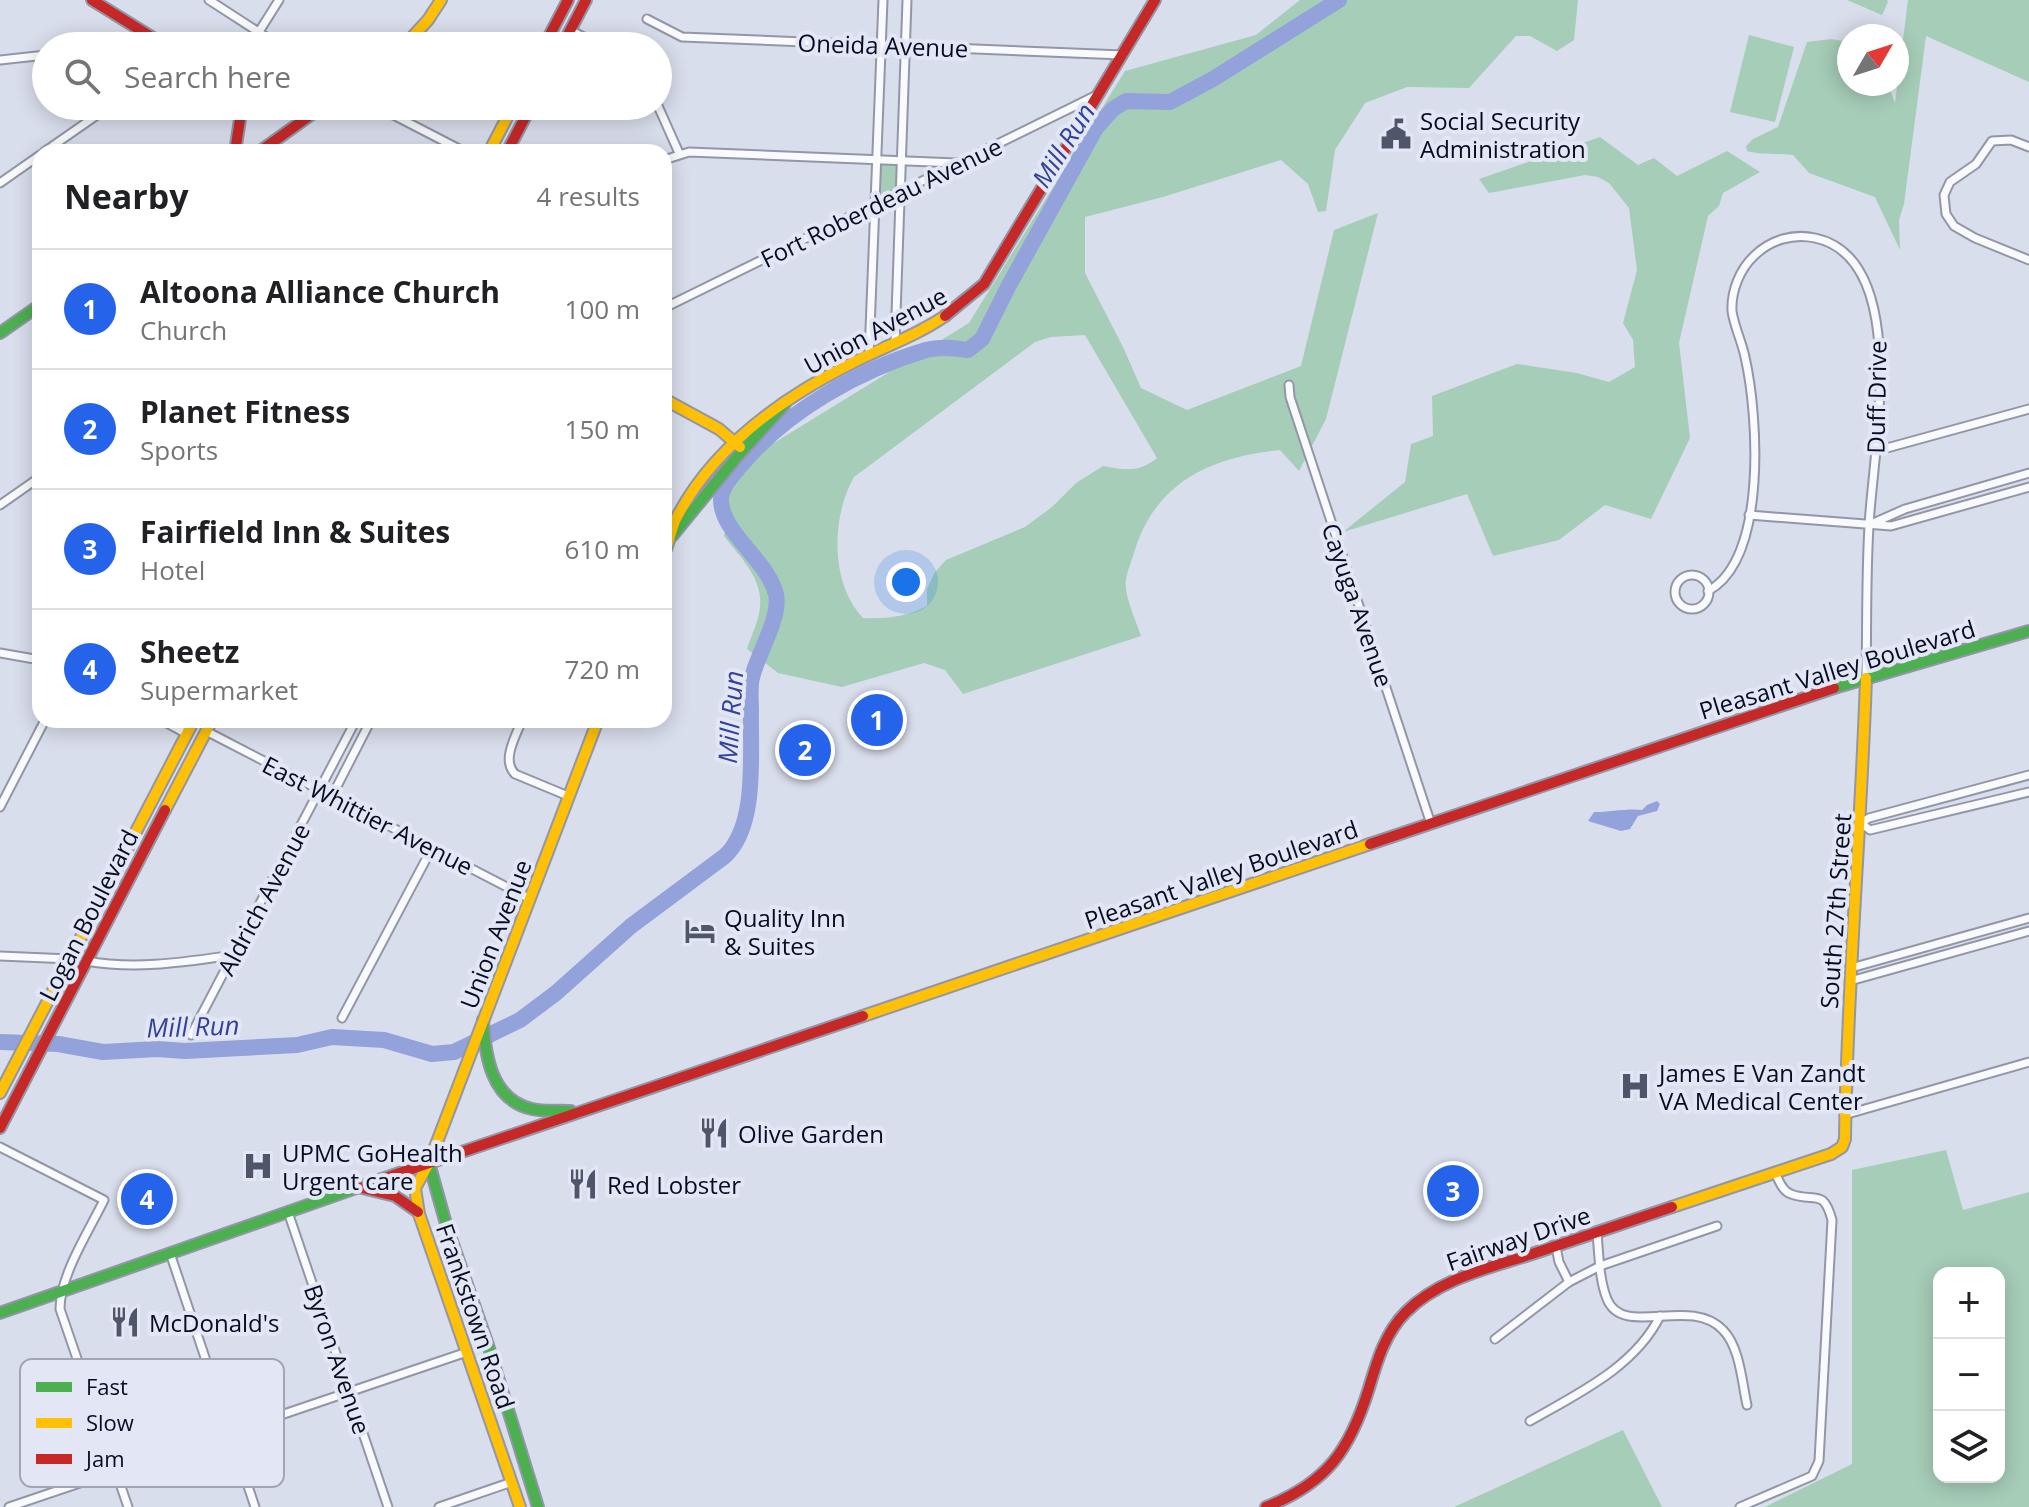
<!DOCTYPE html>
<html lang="en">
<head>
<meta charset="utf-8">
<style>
  :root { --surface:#fff; --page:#f2f2f2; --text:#202124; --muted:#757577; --line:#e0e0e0; --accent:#2563eb }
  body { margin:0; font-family:"Open Sans",sans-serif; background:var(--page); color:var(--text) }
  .controls { position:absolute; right:24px; bottom:24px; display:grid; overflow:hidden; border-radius:16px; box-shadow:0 4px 20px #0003 }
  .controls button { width:72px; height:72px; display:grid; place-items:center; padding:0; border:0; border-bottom:2px solid var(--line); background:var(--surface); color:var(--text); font:40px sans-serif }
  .compass { position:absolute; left:1837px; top:24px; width:72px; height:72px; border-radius:50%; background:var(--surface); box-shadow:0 4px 20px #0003; rotate:51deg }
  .you { position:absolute; left:906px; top:582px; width:28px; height:28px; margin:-20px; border:6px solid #fff; border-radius:50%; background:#1a73e8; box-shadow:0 0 0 12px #1a73e833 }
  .badge { display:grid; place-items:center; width:52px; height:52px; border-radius:50%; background:var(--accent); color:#fff; font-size:26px; font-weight:700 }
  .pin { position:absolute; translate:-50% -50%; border:4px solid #fff; box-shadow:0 2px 8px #0006 }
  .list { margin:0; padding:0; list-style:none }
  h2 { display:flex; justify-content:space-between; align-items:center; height:104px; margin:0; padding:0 32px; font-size:34px }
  h2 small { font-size:26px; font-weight:400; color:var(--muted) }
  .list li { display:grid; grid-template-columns:52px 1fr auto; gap:24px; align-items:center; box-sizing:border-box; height:120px; padding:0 32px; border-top:2px solid var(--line) }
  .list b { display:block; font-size:30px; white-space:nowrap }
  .list p { margin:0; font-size:26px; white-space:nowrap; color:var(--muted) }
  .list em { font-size:26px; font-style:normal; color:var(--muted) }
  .icon { flex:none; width:44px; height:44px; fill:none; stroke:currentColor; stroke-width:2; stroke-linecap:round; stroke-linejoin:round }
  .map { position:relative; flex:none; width:2029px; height:1507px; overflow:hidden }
  .search { position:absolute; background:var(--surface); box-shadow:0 4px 20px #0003; left:32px; top:32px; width:640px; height:88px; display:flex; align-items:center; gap:20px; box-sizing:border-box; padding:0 28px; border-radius:44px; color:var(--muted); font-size:30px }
  .panel { position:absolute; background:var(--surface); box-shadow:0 4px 20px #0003; left:32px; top:144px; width:640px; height:584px; border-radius:24px }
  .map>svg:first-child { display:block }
  .green { fill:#a6cdb8; fill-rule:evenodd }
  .water { fill:#93a2da }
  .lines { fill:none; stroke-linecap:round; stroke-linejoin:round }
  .river { stroke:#93a2da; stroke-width:16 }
  .street-casing { stroke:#9296a7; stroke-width:11 }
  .fast-casing { stroke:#9296a7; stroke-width:14 }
  .slow-casing { stroke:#9296a7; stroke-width:14 }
  .jam-casing { stroke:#9296a7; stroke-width:14 }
  .street { stroke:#f9fafc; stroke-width:7 }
  .fast { stroke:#4caf50; stroke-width:10 }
  .slow { stroke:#ffc107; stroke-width:10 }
  .jam { stroke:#c62828; stroke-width:10 }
  .labels { text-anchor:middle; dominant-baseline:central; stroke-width:8; stroke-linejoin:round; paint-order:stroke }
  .street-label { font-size:24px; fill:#070c22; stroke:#e3e7f5 }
  .poi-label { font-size:24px; fill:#070c22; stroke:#e3e7f5; text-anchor:start }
  .water-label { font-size:26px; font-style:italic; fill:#324298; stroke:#e3e7f5 }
  .key { fill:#e3e7f5; stroke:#a1a5b6; stroke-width:2 }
  .key-label { font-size:22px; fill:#070c22 }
</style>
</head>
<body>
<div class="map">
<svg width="2029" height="1507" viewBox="0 0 2029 1507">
  <rect width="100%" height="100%" fill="#d9deec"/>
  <g class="green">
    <path d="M1300,0h278l-4,40 -17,11 -27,-15h-14l-47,52 -62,-1 -42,16 -30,47 -9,61 -8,1 -10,-28 -27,-24 -118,37 -78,20v56l38,74 18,41 46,22 114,-44 33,-136 44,-17 -52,206 -27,52 -19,-21c-70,7 -125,32 -146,103 -3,10 -10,25 -8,36 2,15 10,32 15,47l-178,58 -18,-24 -21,-7 -82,24 -64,-14 -31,-24c4,-13 12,-28 13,-42 3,-29 -20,-50 -36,-71l5,-23 -3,-21 20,-32 223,-137 156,-252 131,-36zM1085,335l72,123c-18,15 -33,12 -54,8l-27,17 -24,24 -27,20 -79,33 -11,12 -8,17v17c-21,11 -41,13 -64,12 -33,-35 -32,-101 -9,-141l181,-135 16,-5z"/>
    <polygon points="1847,0 1887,0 1888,2 1882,15"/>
    <path d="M1908,0h121v82l-103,-46 -22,168 -5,16 1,30 -25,-53 -66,-24 -16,-18c-16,-2 -31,0 -46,-4l-1,-5 7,-7 25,-12 29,-85 24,-3 18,3v42h39l7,19z"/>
    <polygon points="1749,35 1794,47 1775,122 1730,112"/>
    <polygon points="1600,137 1638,165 1654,158 1677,176 1727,151 1760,172 1723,193 1719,206 1708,216 1679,343 1690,438 1651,519 1605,505 1559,540 1493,556 1467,494 1343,532 1405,482 1411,444 1433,436 1432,396 1517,364 1577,373 1609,382 1635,367 1633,340 1623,323 1637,270 1629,208 1609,183 1598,177 1585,175 1489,193 1479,179"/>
    <path d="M897,164c0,17 2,29 -17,32l1,-31z"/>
    <path d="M1946,1150l17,60 66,-18v315h-264l87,-43v-294zM1939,1273h60v204h-60z"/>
    <polygon points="1623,1430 1662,1507 1454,1507"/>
  </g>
  <path class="water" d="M1657,801l3,3 -3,7 -19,5 -8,13 -9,2 -33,-10 6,-9c16,0 35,-4 48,-2l5,-5z"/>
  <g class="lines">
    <path class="river" d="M0,1042l58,2 45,8 54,-3 28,2 112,-6 35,-8 52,3 48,14 22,-2 66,-32 36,-27 75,-67 94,-70c33,-31 25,-102 26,-145 0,-12 -2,-26 2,-37 6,-22 28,-58 23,-80 -8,-33 -55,-62 -55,-94 0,-14 13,-26 21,-36 45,-53 117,-94 184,-114 14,-4 29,-2 42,0l14,-11 26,-52 88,-159 17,-19 13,-8 44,1 43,-23 126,-79"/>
    <g class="street-casing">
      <g id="street">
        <polyline points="209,0 280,46"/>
        <polyline points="647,19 682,37 1123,55"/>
        <polyline points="570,30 601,46"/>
        <polyline points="118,46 139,43 145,33"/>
        <polyline points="250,46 279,0"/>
        <polyline points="0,60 46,55"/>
        <polyline points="376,106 465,152"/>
        <polyline points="658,106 679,153"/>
        <polyline points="2029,147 2011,140 1992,141 1976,164 1950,182 1944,195 1946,214 1954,226 1975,238 2029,260"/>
        <polyline points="44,152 110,106"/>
        <polyline points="664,160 689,152 956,163"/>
        <polyline points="0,183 40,155"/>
        <polyline points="664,308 1095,96"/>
        <polyline points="895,343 907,0"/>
        <polyline points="869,355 883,0"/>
        <polyline points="1289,385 1290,397 1431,824"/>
        <polyline points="1876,451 2029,409"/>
        <polyline points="0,505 40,477"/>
        <polyline points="1749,515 1891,526 2029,487"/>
        <polyline points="1871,524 1905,509 2029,473"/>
        <circle cx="1692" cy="592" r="17"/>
        <path d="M1708,591c60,-32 50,-177 37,-234 -3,-15 -11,-31 -13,-46 -1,-20 8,-42 22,-55 16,-16 39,-23 61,-18 98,21 57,218 54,288 -3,50 -2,101 -3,152"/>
        <polyline points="0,653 40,660"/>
        <polyline points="161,720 187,734"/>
        <path d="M522,720c-6,16 -21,40 -7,54l53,22"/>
        <polyline points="206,731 530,899"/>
        <polyline points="2029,775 1869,818 1861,823 1870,830 2029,792"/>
        <polyline points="332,796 371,720"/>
        <polyline points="0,807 45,720"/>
        <polyline points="0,956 70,959"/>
        <path d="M86,961c51,9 98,1 148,-6"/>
        <polyline points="1851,968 2029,918"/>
        <polyline points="1850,981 2029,931"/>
        <polyline points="342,1018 432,848"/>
        <polyline points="191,1035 356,720"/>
        <polyline points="1844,1115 2029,1062"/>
        <path d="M0,1147l104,53c-15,31 -44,75 -44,109l68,198"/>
        <polyline points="288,1212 388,1507"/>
        <path d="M1597,1233c2,21 2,46 10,66 16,40 83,-4 116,31 17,17 19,53 24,75"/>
        <polyline points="1556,1247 1559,1262 1569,1282"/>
        <polyline points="170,1253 255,1507"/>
        <polyline points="1495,1339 1569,1282 1600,1266 1717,1226"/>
        <path d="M1530,1421c47,-27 105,-54 130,-105"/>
        <polyline points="9,1507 467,1352"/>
        <polyline points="439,1507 512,1482"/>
        <path d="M1740,1507l72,-31 7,-15 13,-241c-9,-33 -18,-17 -41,-26 -9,-3 -12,-14 -16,-21"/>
      </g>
    </g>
    <g class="fast-casing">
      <g id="fast">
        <polyline points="0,333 40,305"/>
        <polyline points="672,536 736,458 785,404"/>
        <polyline points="1834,688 2029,631"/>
        <path d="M483,1020c2,35 8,80 49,89 13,3 26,1 39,2"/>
        <polyline points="429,1163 446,1224 488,1345 538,1507"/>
        <polyline points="0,1313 382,1179"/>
      </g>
    </g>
    <g class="slow-casing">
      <g id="slow">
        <polyline points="404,46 428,20 441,0"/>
        <polyline points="489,152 513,106"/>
        <polyline points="664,399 719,429 740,447"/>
        <path d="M664,554c5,-11 7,-24 12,-35 36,-71 106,-121 176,-156 31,-16 64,-27 93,-47"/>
        <polyline points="165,810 212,720"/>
        <polyline points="863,1016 1370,844"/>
        <polyline points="0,1093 194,720"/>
        <polyline points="429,1163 598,720"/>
        <polyline points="429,1163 415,1188 419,1214 520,1507"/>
        <path d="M1672,1207l159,-53 11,-7 3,-8c2,-154 16,-307 21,-461"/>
      </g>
    </g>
    <g class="jam-casing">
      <g id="jam">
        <polyline points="92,0 166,46"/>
        <polyline points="544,46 568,0"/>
        <polyline points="562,46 586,0"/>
        <polyline points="235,152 242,106"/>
        <polyline points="259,152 323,106"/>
        <polyline points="507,152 531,106"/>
        <polyline points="945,316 984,284 1155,0"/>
        <polyline points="1370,844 1834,688"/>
        <polyline points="0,1128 165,810"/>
        <polyline points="382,1179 863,1016"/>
        <polyline points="358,1187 395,1196 418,1212"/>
        <path d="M1266,1507c61,-24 84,-57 103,-119 8,-27 16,-55 37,-76 33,-33 83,-44 126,-58 47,-16 93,-31 140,-47"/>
      </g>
    </g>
    <use href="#street" class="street"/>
    <use href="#fast" class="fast"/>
    <use href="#slow" class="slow"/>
    <use href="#jam" class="jam"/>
  </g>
  <defs>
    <g id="civic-bare" transform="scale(2.4)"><path d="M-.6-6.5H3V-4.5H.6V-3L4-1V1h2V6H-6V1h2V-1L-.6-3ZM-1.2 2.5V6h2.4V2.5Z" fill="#505669" stroke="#e3e7f5" stroke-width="2.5" paint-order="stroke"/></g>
    <g id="hotel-bare" transform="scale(2.4)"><path d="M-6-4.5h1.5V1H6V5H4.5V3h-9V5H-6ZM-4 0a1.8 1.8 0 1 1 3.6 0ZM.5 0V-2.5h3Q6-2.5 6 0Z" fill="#505669" stroke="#e3e7f5" stroke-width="2.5" paint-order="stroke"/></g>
    <g id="hospital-bare" transform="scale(2.4)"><path d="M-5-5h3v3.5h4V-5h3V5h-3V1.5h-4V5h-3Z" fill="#505669" stroke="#e3e7f5" stroke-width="2.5" paint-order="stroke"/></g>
    <g id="restaurant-bare" transform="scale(2.4)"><path d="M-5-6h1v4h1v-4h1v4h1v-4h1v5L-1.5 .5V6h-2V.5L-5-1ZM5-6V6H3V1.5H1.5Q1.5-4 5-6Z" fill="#505669" stroke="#e3e7f5" stroke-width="2.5" paint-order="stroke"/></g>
  </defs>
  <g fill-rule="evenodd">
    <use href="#civic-bare" x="1396" y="134"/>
    <use href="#hotel-bare" x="700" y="931"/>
    <use href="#hospital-bare" x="1635" y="1086"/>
    <use href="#restaurant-bare" x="714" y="1133"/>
    <use href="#hospital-bare" x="258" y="1166"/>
    <use href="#restaurant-bare" x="583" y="1184"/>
    <use href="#restaurant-bare" x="125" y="1322"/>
  </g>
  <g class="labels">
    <g class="street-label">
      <text transform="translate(883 45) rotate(2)">Oneida Avenue</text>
      <text transform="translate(881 202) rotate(-26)">Fort Roberdeau Avenue</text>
      <text transform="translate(875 330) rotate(-28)">Union Avenue</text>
      <text transform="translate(1876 397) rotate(-89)">Duff Drive</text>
      <text transform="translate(1358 605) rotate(71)">Cayuga Avenue</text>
      <text transform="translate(1837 669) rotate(-17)">Pleasant Valley Boulevard</text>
      <text transform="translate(368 815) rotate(27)">East Whittier Avenue</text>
      <text transform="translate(1221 874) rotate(-19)">Pleasant Valley Boulevard</text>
      <text transform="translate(263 899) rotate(-62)">Aldrich Avenue</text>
      <text transform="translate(1835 911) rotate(-86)">South 27th Street</text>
      <text transform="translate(88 915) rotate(-63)">Logan Boulevard</text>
      <text transform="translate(495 934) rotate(-69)">Union Avenue</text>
      <text transform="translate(1518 1238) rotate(-19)">Fairway Drive</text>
      <text transform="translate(476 1316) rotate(71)">Frankstown Road</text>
      <text transform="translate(338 1359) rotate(71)">Byron Avenue</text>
    </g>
    <g class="poi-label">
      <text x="1420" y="120">Social Security<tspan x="1420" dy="28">Administration</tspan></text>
      <text x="724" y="917">Quality Inn<tspan x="724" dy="28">&amp; Suites</tspan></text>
      <text x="1659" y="1072">James E Van Zandt<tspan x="1659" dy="28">VA Medical Center</tspan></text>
      <text x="738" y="1133">Olive Garden</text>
      <text x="282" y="1152">UPMC GoHealth<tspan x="282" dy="28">Urgent care</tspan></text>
      <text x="607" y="1184">Red Lobster</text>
      <text x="149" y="1322">McDonald's</text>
    </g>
    <g class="water-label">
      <text transform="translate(1063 145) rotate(-58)">Mill Run</text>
      <text transform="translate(730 717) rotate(-86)">Mill Run</text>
      <text transform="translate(193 1026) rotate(-2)">Mill Run</text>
    </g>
  </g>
  <rect x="20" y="1359" width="264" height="128" rx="12" class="key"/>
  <rect x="36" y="1382" width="36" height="10" fill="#4caf50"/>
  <rect x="36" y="1418" width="36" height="10" fill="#ffc107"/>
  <rect x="36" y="1454" width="36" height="10" fill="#c62828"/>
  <g class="key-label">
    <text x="86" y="1395">Fast</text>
    <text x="86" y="1431">Slow</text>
    <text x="86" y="1467">Jam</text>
  </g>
</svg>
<div class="controls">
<button>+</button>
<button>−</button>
<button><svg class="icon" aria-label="layers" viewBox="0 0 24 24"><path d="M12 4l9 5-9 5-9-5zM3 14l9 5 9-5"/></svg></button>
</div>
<svg class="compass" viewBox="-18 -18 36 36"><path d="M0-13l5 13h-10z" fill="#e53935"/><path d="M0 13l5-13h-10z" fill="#757577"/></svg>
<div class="you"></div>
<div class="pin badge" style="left:877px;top:720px">1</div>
<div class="pin badge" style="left:805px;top:750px">2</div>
<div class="pin badge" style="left:1453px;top:1191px">3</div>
<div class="pin badge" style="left:147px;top:1199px">4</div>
<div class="search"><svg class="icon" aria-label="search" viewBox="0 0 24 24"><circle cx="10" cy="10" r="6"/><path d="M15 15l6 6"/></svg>Search here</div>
<section class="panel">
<h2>Nearby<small>4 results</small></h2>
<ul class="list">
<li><span class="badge">1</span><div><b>Altoona Alliance Church</b><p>Church</p></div><em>100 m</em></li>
<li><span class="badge">2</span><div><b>Planet Fitness</b><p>Sports</p></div><em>150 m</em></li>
<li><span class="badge">3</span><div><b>Fairfield Inn &amp; Suites</b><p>Hotel</p></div><em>610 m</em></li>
<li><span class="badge">4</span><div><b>Sheetz</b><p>Supermarket</p></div><em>720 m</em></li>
</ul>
</section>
</div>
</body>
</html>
